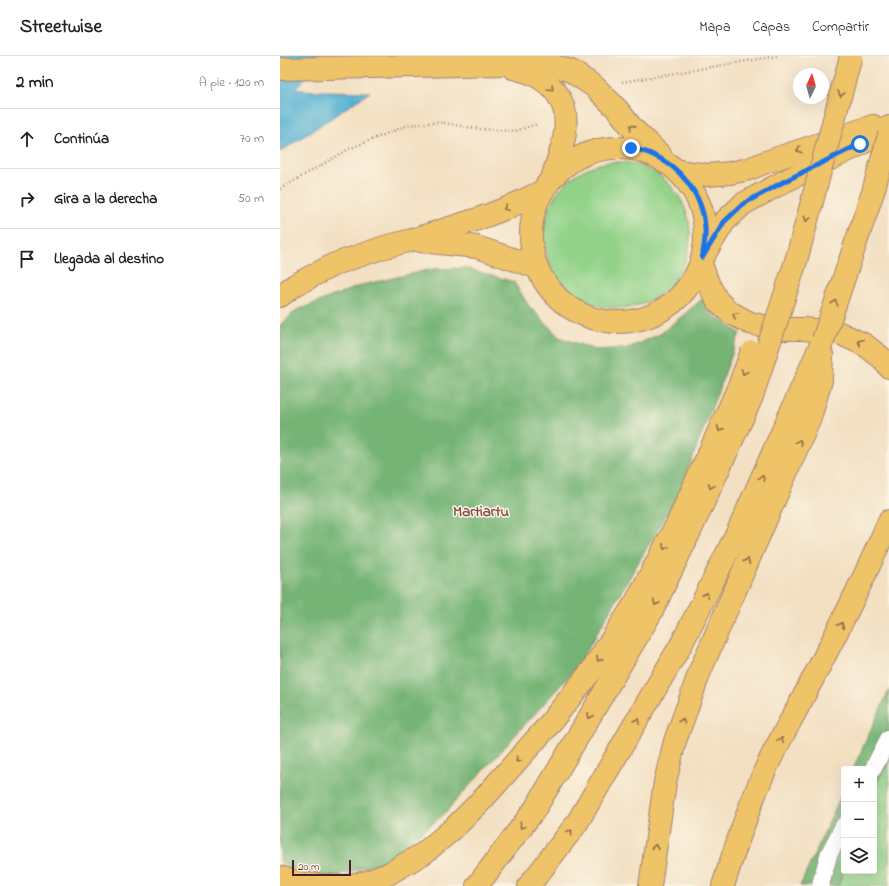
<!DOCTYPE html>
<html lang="es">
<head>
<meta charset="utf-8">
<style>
  :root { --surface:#fff; --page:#f6f6f6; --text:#202124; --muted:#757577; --line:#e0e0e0 }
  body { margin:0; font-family:"Indie Flower",sans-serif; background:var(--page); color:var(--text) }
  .controls { position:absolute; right:12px; bottom:12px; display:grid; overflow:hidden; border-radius:4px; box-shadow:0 4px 16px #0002 }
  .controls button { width:36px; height:36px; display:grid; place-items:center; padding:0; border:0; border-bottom:1px solid var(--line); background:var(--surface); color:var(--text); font:20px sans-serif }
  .compass { position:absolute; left:513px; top:12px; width:36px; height:36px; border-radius:50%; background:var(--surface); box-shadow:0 4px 16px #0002; rotate:5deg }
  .scale { position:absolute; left:12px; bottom:10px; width:59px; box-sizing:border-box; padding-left:4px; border:2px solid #4a1f2b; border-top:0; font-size:11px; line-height:14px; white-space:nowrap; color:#4a1f2b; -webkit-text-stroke:3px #fcf5e5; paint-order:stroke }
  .stop { position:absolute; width:12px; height:12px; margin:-9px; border:3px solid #1a73e8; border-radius:50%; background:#fff }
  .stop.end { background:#1a73e8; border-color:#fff; box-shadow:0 1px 4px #0008 }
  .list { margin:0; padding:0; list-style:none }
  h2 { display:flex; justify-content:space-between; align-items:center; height:52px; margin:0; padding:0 16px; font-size:17px }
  h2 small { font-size:13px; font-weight:400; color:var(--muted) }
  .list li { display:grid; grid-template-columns:26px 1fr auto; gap:12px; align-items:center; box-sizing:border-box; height:60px; padding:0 16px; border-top:1px solid var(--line) }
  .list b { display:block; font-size:15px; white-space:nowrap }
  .list em { font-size:13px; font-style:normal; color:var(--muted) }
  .icon { flex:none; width:22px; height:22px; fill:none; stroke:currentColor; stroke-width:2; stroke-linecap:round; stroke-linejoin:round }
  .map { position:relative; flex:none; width:609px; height:830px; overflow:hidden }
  header { display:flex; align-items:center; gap:24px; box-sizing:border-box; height:56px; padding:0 20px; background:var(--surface); border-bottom:1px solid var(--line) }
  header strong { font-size:19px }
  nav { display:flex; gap:22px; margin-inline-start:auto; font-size:14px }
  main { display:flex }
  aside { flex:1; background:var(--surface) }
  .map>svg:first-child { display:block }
  .green { fill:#92d289; stroke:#6e785a }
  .forest { fill:#75b475; stroke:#606a50 }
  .water { fill:#56b2d4; stroke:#506880 }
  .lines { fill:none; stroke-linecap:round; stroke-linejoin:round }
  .river { stroke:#56b2d4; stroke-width:35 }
  .street-casing { stroke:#9e8077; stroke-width:18 }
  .primary-casing { stroke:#9e8077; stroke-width:24 }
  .highway-casing { stroke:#9e8077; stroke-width:24 }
  .path { stroke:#9e8077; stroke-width:2.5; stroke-dasharray:1 3; stroke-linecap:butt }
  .street { stroke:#fff; stroke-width:17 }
  .primary { stroke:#efc469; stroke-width:22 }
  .highway { stroke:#efc469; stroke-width:22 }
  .highway-bridge-casing { stroke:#9e8077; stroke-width:24; stroke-linecap:butt }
  .highway-bridge { stroke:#efc469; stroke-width:22 }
  .oneway { stroke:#946947 }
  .route { stroke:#1a73e8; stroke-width:5 }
  .labels { text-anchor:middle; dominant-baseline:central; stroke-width:3; stroke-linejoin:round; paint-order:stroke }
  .neighbourhood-label { font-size:15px; font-weight:bold; fill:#864c49; stroke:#fcf5e5 }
</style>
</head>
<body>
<header>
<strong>Streetwise</strong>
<nav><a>Mapa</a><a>Capas</a><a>Compartir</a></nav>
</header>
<main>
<aside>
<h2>2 min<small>A pie · 120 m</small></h2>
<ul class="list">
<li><svg class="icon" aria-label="ahead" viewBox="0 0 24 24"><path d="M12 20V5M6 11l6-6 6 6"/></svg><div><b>Continúa</b></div><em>70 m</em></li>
<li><svg class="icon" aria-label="right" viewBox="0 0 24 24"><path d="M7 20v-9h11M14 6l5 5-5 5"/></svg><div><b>Gira a la derecha</b></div><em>50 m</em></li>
<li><svg class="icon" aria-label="arrive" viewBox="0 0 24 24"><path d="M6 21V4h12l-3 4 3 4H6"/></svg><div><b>Llegada al destino</b></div></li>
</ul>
</aside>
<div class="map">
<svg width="609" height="830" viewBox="0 0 609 830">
  <rect width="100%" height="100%" fill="#fcf5e5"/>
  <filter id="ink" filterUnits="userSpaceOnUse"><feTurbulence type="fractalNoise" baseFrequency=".025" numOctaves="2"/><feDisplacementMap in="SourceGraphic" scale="8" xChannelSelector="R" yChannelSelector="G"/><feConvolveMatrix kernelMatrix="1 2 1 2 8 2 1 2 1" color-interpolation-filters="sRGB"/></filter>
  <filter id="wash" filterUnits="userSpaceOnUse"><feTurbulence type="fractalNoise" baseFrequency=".012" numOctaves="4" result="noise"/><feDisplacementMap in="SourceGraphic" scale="16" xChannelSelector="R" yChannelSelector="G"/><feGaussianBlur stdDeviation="0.9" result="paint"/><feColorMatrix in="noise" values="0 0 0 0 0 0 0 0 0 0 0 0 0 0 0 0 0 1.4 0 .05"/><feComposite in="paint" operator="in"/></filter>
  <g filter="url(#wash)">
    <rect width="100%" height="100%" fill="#f3e0c3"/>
    <g class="green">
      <circle cx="337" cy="179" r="73"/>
      <polygon points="609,703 609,830 558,830 564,814 564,815 594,815 594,732"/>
    </g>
    <g class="forest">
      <polygon points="185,212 234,226 248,249 279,281 316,294 348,292 380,278 401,261 422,243 435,260 460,277 400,435 298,610 163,759 105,805 52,821 14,813 0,806 0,269 17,254 82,229 153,213"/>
      <polygon points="609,634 609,703 594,732 594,713 573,713"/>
      <polygon points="564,733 564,814 558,830 520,830"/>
    </g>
    <polygon class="water" points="0,33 40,35 90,36 0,96"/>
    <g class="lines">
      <polyline class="river" points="0,26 21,0"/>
    </g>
  </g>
  <g filter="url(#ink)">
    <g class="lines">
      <g class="street-casing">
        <g id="street">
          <polyline points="593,713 609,682"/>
          <polyline points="540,830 549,798 564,769"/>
        </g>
      </g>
      <g class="primary-casing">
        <g id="primary">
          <path d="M233,12c20,4 41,15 49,35 4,9 4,21 3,30 -2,14 -8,29 -12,42"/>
          <polyline points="0,13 265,7 291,15 315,31 338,54 353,73 381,100"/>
          <circle cx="338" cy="179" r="87"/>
          <polyline points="397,115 428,119 450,117 469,113 486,106 593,70"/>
          <polyline points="424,199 444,166 463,148 503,126 581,88 609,71"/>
        </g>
      </g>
      <g class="highway-casing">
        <g id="highway">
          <polyline points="141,185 197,191 256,211"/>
          <polyline points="421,208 428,227 437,244 449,256 470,267 496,273 524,273 557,276 585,289 603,303 609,311"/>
          <polyline points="0,240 15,229 55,208 105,191 132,184 198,163 227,152 261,136"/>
          <polyline points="0,821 24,828 59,830"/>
          <polyline points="66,830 87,826 108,818 144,797 174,772 203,743 267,671 312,614 356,546 398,466 456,337"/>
          <polyline points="197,830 255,753 371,557 412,471 471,343"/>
          <polyline points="249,830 297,767 402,587 459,473 543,284"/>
          <polyline points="370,830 385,726 395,685 407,652 420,615 530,362 541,324 542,299"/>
          <path d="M443,830c12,-38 24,-75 40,-111 10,-24 24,-47 36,-70 32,-60 63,-121 90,-184"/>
        </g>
      </g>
      <g class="path">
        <polyline points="342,26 497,0"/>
        <polyline points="0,133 69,93 128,69 158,66 200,73 235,75 257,68"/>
      </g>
      <use href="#street" class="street"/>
      <use href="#primary" class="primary"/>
      <use href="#highway" class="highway"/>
      <g class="highway-bridge-casing">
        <g id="highway-bridge">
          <polyline points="543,284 593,136 609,79"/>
          <polyline points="456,337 472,296"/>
          <polyline points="471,343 516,205 571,0"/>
        </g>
      </g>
      <use href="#highway-bridge" class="highway-bridge"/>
    </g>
    <defs><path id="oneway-chevron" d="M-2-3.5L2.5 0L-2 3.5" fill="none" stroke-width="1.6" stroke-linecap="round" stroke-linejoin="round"/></defs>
    <g class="oneway">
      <use href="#oneway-chevron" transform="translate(271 32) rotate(46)"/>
      <use href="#oneway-chevron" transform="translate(561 38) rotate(105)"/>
      <use href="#oneway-chevron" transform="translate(352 71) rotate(-132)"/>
      <use href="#oneway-chevron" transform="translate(519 94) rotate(161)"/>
      <use href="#oneway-chevron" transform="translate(226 152) rotate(157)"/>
      <use href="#oneway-chevron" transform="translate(527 163) rotate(105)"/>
      <use href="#oneway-chevron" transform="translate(555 247) rotate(-71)"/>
      <use href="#oneway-chevron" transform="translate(455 259) rotate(-152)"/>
      <use href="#oneway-chevron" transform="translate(580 286) rotate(-155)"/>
      <use href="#oneway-chevron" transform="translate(464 316) rotate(111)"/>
      <use href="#oneway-chevron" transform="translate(440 373) rotate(114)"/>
      <use href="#oneway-chevron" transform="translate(519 386) rotate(-66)"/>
      <use href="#oneway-chevron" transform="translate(482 422) rotate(-66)"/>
      <use href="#oneway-chevron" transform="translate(431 430) rotate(114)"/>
      <use href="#oneway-chevron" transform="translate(385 491) rotate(118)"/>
      <use href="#oneway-chevron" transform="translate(467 505) rotate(-67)"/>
      <use href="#oneway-chevron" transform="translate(426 539) rotate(-63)"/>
      <use href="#oneway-chevron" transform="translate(376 547) rotate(116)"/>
      <use href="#oneway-chevron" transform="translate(561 569) rotate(-64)"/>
      <use href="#oneway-chevron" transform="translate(319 603) rotate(123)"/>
      <use href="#oneway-chevron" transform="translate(310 660) rotate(121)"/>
      <use href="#oneway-chevron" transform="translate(357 665) rotate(-60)"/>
      <use href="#oneway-chevron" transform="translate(402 665) rotate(-71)"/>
      <use href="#oneway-chevron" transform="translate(501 684) rotate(-62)"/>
      <use href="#oneway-chevron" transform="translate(238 704) rotate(131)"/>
      <use href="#oneway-chevron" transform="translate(242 770) rotate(127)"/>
      <use href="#oneway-chevron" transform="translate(290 776) rotate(-53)"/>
      <use href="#oneway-chevron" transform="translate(375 791) rotate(-81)"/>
    </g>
  </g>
  <g class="lines" filter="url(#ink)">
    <path class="route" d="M351,92c7,2 14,3 20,6 29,12 52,41 54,73 1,10 -1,20 -3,31l22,-36 19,-18 40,-22 77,-38"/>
  </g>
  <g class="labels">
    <g class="neighbourhood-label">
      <text x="201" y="456">Martiartu</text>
    </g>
  </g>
</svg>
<div class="controls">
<button>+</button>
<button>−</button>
<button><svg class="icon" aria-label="layers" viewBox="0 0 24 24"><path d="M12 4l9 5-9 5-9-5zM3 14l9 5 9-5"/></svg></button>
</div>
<svg class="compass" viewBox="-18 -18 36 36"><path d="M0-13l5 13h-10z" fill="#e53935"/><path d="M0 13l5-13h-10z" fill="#757577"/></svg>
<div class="scale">20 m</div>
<div class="stop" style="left:580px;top:88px"></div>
<div class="stop end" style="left:351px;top:92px"></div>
</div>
</main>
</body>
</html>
